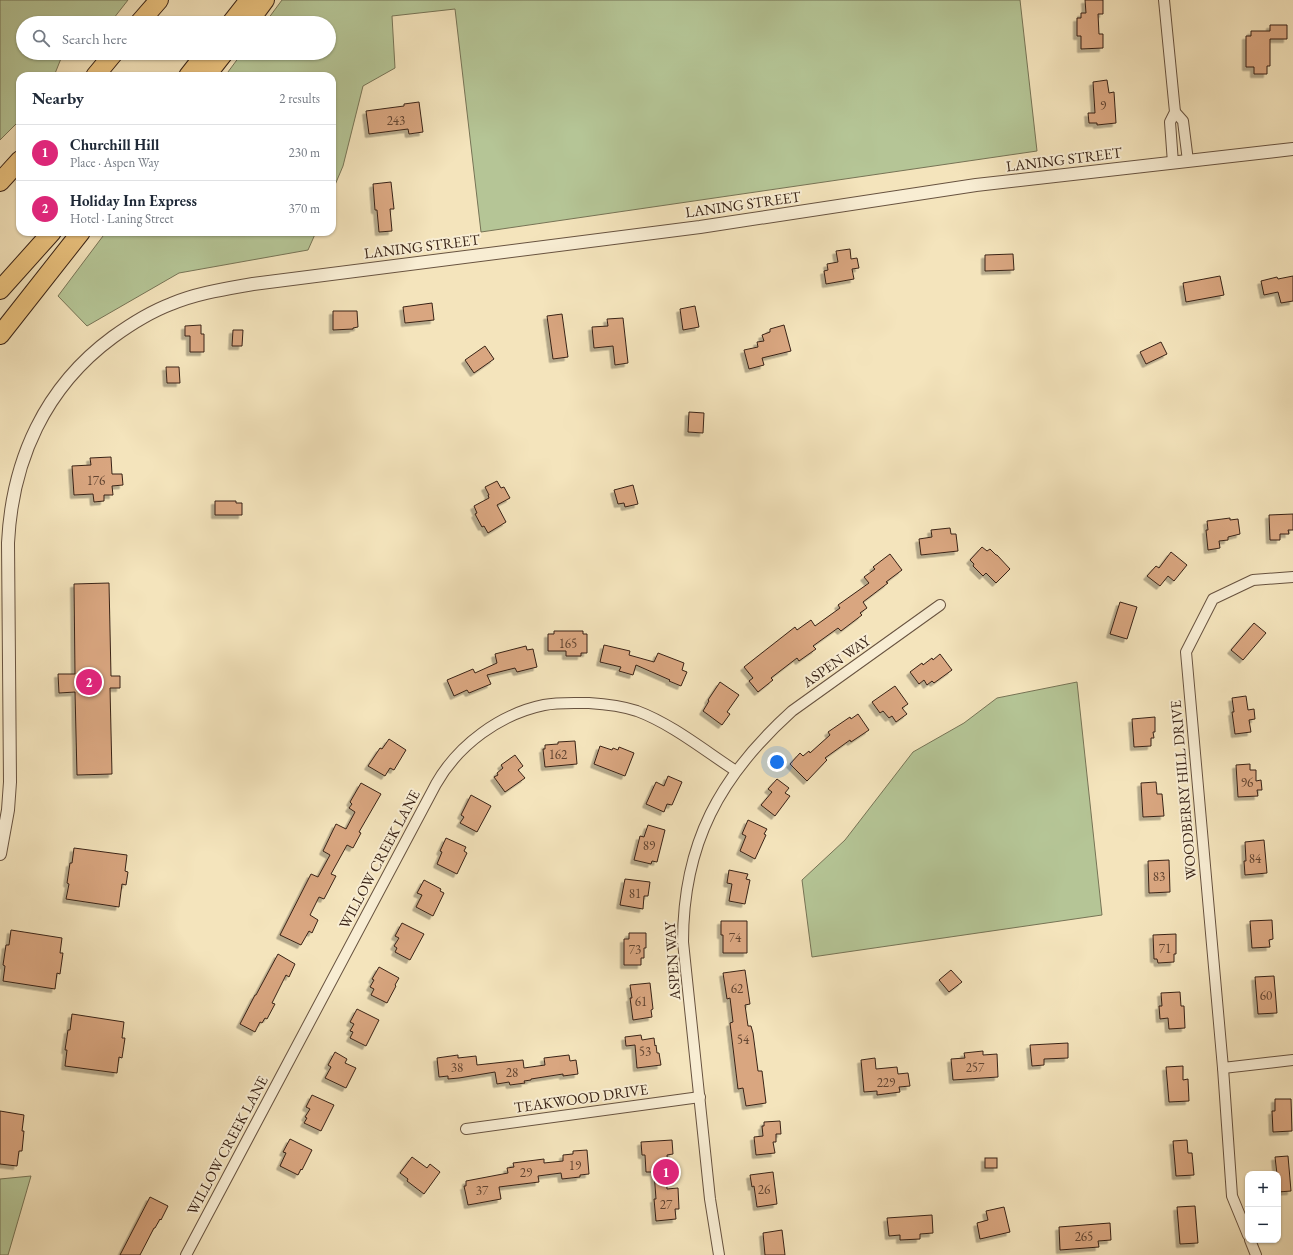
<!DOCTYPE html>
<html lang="en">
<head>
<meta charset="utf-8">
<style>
  :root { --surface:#fff; --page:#f6f6f7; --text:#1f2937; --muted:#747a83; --line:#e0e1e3; --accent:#db2777 }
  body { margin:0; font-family:"EB Garamond",serif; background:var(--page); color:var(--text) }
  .controls { position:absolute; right:12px; bottom:12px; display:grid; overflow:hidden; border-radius:8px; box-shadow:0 1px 3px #0004 }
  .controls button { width:36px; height:36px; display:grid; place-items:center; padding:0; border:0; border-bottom:1px solid var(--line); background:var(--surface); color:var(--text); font:20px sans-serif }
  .you { position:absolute; left:777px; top:762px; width:14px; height:14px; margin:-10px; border:3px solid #fff; border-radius:50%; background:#1a73e8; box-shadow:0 0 0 6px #1a73e833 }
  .badge { display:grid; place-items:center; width:26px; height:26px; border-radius:50%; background:var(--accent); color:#fff; font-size:13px; font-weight:700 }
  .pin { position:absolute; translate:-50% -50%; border:2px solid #fff; box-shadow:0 1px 4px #0006 }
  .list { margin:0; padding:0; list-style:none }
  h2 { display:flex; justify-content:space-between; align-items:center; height:52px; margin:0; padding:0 16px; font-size:17px }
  h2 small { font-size:13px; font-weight:400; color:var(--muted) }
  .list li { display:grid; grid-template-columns:26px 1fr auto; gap:12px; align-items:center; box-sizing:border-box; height:56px; padding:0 16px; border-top:1px solid var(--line) }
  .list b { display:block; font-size:15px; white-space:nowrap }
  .list p { margin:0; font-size:13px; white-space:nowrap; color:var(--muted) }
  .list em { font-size:13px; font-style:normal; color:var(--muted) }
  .icon { flex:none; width:22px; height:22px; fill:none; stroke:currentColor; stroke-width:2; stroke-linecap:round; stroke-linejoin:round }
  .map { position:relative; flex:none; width:1293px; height:1255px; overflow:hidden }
  .search { position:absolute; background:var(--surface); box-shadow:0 1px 3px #0004; left:16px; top:16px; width:320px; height:44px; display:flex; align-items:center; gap:10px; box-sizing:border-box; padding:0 14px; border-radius:22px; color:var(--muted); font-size:15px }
  .panel { position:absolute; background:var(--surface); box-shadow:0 1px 3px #0004; left:16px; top:72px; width:320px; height:164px; border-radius:12px }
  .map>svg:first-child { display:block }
  .green { fill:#b5c596; stroke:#777456 }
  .building { fill:#d9a680; stroke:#392316; filter:url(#shadow) }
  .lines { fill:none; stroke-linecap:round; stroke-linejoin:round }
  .minor-casing { stroke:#685340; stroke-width:12 }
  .tertiary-casing { stroke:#685340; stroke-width:14 }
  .motorway-casing { stroke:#392316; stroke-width:20 }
  .minor { stroke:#f8edd3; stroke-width:10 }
  .tertiary { stroke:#f8edd3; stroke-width:12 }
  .motorway { stroke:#eac27e; stroke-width:18 }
  .labels { text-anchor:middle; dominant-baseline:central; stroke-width:4; stroke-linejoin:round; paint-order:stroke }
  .number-label { font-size:13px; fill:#614430 }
  .street-label { font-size:15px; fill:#392316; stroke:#f8edd3 }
</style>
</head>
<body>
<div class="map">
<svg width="1293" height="1255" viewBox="0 0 1293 1255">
  <defs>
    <filter id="shadow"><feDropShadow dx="-3.5" dy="3.5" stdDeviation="0" flood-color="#0004"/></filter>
  </defs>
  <rect width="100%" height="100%" fill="#f4e4bc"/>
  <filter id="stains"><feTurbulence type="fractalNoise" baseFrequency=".005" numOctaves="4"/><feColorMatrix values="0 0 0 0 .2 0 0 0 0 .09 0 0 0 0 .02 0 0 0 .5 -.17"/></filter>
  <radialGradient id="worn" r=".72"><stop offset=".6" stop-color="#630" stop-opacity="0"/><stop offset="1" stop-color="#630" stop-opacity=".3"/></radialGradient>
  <g class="green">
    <polygon points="0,0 128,0 110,23 23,23 23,53 64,53 62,56 54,76 20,76 20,120 0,140"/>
    <polygon points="282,0 1020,0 1037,151 481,232 455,9 392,16 395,68 363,86 343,166 332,192 332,76 225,76 242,53 329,53 329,23 265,23"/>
    <polygon points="106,232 316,232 308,250 179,273 87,326 58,296"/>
    <polygon points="1077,682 1102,915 812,957 802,880 845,840 913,752 964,723 997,698"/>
    <polygon points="31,1176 8,1255 0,1255 0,1179"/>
  </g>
  <g class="building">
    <polygon points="1085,0 1103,0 1103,14 1098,14 1099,34 1103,34 1103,48 1081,49 1081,36 1077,36 1077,18 1081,18 1081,13 1086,13"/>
    <polygon points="1270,25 1287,25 1287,39 1270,39 1270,66 1267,66 1267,74 1254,74 1254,67 1246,67 1246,36 1251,36 1251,31 1270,31"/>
    <polygon points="1107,80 1109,93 1114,92 1116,123 1097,125 1097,123 1089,123 1088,113 1095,113 1093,82"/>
    <polygon points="419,102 423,132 409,134 408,129 369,134 366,111 404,106 404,104"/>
    <polygon points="391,182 394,209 390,209 392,231 379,232 377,210 375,210 373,184"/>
    <polygon points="850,249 851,259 857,258 859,268 852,269 854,279 826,284 824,271 828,270 827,264 838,262 836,251"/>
    <polygon points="1013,254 1014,270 985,271 985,255"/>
    <polygon points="1220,276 1224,295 1186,302 1183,283"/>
    <polygon points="1293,276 1293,301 1281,303 1278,292 1264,295 1261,281 1277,277 1278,279"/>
    <polygon points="432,303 434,320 405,323 403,307"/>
    <polygon points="695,306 699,327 683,330 680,309"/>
    <polygon points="333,311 357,311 358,327 353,328 353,329 333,330"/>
    <polygon points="562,314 568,357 553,359 547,316"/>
    <polygon points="623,318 628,363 615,365 613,346 594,348 592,327 608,326 607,319"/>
    <polygon points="201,325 201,334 204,334 204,352 190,352 190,336 185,336 185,326"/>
    <polygon points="784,325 791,351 762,358 764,365 749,369 744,350 758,347 757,342 764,341 762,335 770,332 770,329"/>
    <polygon points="233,330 243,330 242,346 232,346"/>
    <polygon points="1161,342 1167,354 1146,364 1140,352"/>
    <polygon points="485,346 494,359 474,373 465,360"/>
    <polygon points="166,367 179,367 180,383 167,383"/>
    <polygon points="689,412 704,413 703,433 688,432"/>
    <polygon points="111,457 112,474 122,474 123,485 112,486 113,495 104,495 104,501 94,502 93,494 74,495 72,466 91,465 90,458"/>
    <polygon points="497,481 501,488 504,487 510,498 497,505 506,522 488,533 484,526 482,527 475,514 477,513 474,506 489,498 488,495 489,495 485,487"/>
    <polygon points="633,485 638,504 625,507 624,503 618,504 614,490"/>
    <polygon points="215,501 236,501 236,503 242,503 242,515 215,515"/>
    <polygon points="1293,514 1293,530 1288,530 1289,534 1280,534 1280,540 1270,540 1269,515"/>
    <polygon points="1230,518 1230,520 1238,519 1240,534 1228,537 1228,540 1219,541 1220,548 1208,550 1206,530 1208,530 1207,521"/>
    <polygon points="950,528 951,534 956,534 958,551 921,555 919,539 932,537 931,530"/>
    <polygon points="982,547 987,551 990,549 996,555 997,555 1010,569 996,583 986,573 983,576 973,566 974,564 970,560"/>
    <polygon points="1171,552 1187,565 1174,581 1168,576 1160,586 1147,576 1156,566 1159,568"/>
    <polygon points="890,554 902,570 886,582 888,583 863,602 867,608 860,613 862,615 841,631 838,628 813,646 816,649 799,661 797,658 771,678 773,680 758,692 749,681 753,678 744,667 795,627 797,630 811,620 815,626 840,608 838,605 869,583 864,577 875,569 873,567"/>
    <polygon points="109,583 111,676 120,676 120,688 110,688 112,774 77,775 75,692 59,693 58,674 75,674 74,584"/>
    <polygon points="1120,602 1137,607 1127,639 1110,634"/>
    <polygon points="1254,623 1266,633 1243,660 1231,650"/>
    <polygon points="554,631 583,631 583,634 587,634 587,653 581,653 581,656 566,656 566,651 548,651 548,634 554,634"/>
    <polygon points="604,645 630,651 629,655 654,662 658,653 684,663 682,670 687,672 681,686 669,681 670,680 636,665 633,675 619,671 621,667 600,662"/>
    <polygon points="526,646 527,650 533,649 537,667 517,672 515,668 487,675 491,684 469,693 467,690 454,696 447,680 473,669 475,673 497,663 495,654"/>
    <polygon points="940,654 952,670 934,683 932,681 927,685 924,680 919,684 910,672 922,663 923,665 932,658 933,660"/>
    <polygon points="720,682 739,695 727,712 730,714 722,725 703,711 709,701 708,700"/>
    <polygon points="895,686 908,704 902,708 907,714 896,722 892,716 889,718 883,711 880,713 872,702"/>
    <polygon points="1246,696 1248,710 1254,709 1255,719 1249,720 1251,732 1235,734 1232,712 1234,712 1232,698"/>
    <polygon points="858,714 869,730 851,742 850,740 825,758 827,760 807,781 790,764 800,753 803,756 809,751 810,753 830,735 828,732 850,717 851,719"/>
    <polygon points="1155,717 1155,732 1153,732 1154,738 1151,738 1151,746 1134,747 1132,719"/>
    <polygon points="389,739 406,750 394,770 390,768 385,776 368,766 380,748 382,749"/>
    <polygon points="575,741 577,764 545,767 543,749 545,749 545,745 558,744 558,742"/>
    <polygon points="600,746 612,750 613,748 618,750 619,747 634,753 625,776 594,764"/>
    <polygon points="515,755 523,766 518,770 525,778 505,792 494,777 498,775 497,773 503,768 501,765"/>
    <polygon points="1250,764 1250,770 1256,770 1256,781 1261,780 1262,790 1257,790 1258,796 1238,797 1236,765"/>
    <polygon points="668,776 682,782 672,805 667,804 664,812 646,804 656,782 664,786"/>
    <polygon points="777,779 789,788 785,793 790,796 775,816 761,805 772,792 768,789"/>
    <polygon points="1156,782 1157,794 1162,794 1164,816 1143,817 1141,783"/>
    <polygon points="361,783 381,794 359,832 361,833 353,848 347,845 331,874 336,876 324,899 319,897 310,915 318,920 312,933 309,931 301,945 280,935 311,874 318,877 330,855 323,851 336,824 346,829 355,812 349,808 352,804 350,802"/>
    <polygon points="471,795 491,806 477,832 460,823 464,817 461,815"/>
    <polygon points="748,820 767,829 764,834 766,835 755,859 740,851 746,836 742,834"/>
    <polygon points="648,825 665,830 657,862 652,861 651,864 634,860 640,836 644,837"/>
    <polygon points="446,838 466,847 464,851 467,853 457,874 437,864 442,852 440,851"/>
    <polygon points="1264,840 1267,873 1245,875 1244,861 1246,861 1245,842"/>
    <polygon points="74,848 127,855 125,871 128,872 126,885 122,884 119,907 66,899 69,884 67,883 70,863 72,863"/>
    <polygon points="1169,860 1170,892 1149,893 1148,861"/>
    <polygon points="729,870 748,874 746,879 750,880 745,904 729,901 732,884 727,883"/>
    <polygon points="625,879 650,882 648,896 644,896 643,909 620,905"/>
    <polygon points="424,880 441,889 440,891 444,893 433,916 416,907 422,895 417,893"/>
    <polygon points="1272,920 1273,939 1269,940 1270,947 1252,948 1250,921"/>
    <polygon points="721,921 747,921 747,953 723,953 723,935 721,935"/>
    <polygon points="402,923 424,934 410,960 395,952 397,948 394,946 399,938 395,936"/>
    <polygon points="11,930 62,938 60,953 63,953 60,974 57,973 55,989 3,981 5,966 3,965 6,945 9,945"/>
    <polygon points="629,933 646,933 646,948 644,948 644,958 641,958 641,965 624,965 624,939 629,939"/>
    <polygon points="1176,934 1176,954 1174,954 1174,962 1158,963 1157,959 1154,959 1153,935"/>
    <polygon points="278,954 295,964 289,977 286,975 272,1003 275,1004 267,1019 265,1018 262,1023 260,1022 255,1032 240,1024 255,995 256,995"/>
    <polygon points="379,967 399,978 395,985 396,986 387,1003 371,995 374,989 370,987 374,980 372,979"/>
    <polygon points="745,970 750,1004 745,1005 748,1026 751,1026 753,1033 758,1071 762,1071 766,1103 746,1106 743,1088 738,1089 730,1023 733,1022 730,998 727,999 723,973"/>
    <polygon points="951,970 962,982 949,992 939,980"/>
    <polygon points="1274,976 1277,1013 1258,1014 1255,977"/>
    <polygon points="650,983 653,1009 651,1010 652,1017 633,1020 630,998 632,998 630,985"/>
    <polygon points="1180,992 1181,1006 1184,1006 1185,1028 1169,1029 1168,1018 1160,1019 1159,1006 1162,1006 1161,993"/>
    <polygon points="357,1009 379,1020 366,1046 350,1038 353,1032 350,1031 354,1024 350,1022"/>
    <polygon points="72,1014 124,1022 122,1038 125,1038 122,1058 119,1057 117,1073 65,1066 67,1050 65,1050 68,1030 70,1030"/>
    <polygon points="641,1035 642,1040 654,1038 655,1046 656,1045 657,1053 659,1053 661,1065 637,1068 635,1045 626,1046 625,1037"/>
    <polygon points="1068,1043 1068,1058 1044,1059 1044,1065 1032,1066 1030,1045"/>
    <polygon points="983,1051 983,1055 997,1054 998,1077 953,1080 951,1059 965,1058 964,1053"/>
    <polygon points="335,1052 347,1059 345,1063 356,1068 346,1088 325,1078 331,1067 328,1065"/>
    <polygon points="458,1055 458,1058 476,1056 477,1065 523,1060 524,1068 545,1065 544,1058 569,1055 570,1061 576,1060 578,1074 563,1076 563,1074 531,1079 531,1080 524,1081 525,1083 510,1085 509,1082 497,1084 495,1072 459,1078 448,1079 448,1076 439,1077 437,1058"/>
    <polygon points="875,1058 876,1069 897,1067 898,1074 908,1073 910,1086 899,1087 900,1092 877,1095 877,1091 864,1092 861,1060"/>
    <polygon points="1183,1066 1183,1080 1188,1079 1189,1101 1169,1102 1166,1067"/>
    <polygon points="312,1095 334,1105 321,1131 304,1123 307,1118 305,1117 310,1109 306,1107"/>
    <polygon points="1275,1099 1291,1099 1292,1131 1273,1132 1272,1111 1275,1111"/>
    <polygon points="0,1111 24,1115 22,1131 24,1131 22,1151 19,1151 17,1166 0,1164"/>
    <polygon points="780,1121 781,1134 776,1134 776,1142 773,1142 775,1153 756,1155 754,1137 763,1136 762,1126 764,1126 764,1122"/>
    <polygon points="290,1139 312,1150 302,1170 301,1169 298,1175 280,1166 286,1153 283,1152"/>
    <polygon points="672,1140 673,1154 667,1155 668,1168 666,1168 667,1189 678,1188 679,1209 675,1209 676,1219 656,1221 654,1199 656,1199 654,1172 646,1172 645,1155 642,1155 641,1142"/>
    <polygon points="1187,1140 1188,1153 1192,1153 1194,1175 1176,1176 1173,1141"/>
    <polygon points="587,1150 589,1174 580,1175 580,1177 562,1179 561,1173 538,1176 539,1182 499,1187 501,1199 468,1205 464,1186 466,1186 466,1181 508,1173 507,1168 514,1167 513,1163 544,1159 544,1163 563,1161 563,1155 573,1154 573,1151"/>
    <polygon points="1288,1156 1291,1191 1278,1192 1278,1174 1277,1174 1275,1157"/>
    <polygon points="412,1157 427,1168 430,1164 440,1172 424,1194 407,1181 408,1179 400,1173"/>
    <rect x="985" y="1158" width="12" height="10"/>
    <polygon points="773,1172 777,1204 757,1207 754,1186 752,1187 750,1175"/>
    <polygon points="150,1197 168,1206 161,1220 160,1219 155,1228 154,1228 140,1255 120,1255"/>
    <polygon points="1195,1206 1198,1243 1180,1244 1177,1207"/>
    <polygon points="1004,1207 1010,1232 980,1239 977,1223 988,1220 986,1211"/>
    <polygon points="932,1215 933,1233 920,1234 920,1239 900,1240 900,1235 889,1236 887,1218"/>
    <polygon points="1110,1223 1111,1240 1098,1241 1099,1247 1060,1250 1059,1227"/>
    <polygon points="782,1230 785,1255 765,1255 763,1233"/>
  </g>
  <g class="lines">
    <g class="minor-casing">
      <g id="minor">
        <polyline points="1164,0 1175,112 1170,122 1173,163"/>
        <polyline points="1175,112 1183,121 1188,161"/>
        <polyline points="1293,577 1253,580 1213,599 1186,652 1223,1068 1293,1060"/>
        <polyline points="1223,1068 1232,1196 1248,1235"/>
        <polyline points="466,1129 700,1097"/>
        <polyline points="1250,1240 1256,1255"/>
        <path d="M186,1255l250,-471c22,-39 64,-70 108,-79 14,-3 30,-2 45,-2 16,1 33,3 48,8 35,13 68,40 99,60"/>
        <path d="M719,1255l-9,-56 -27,-257c0,-99 37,-166 109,-231l148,-106"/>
      </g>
    </g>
    <g class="tertiary-casing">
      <path id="tertiary" d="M0,854l8,-44 2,-28 -2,-239c4,-83 37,-156 105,-206 18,-13 37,-25 58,-33 26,-11 54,-15 82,-20l447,-57 276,-42 317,-36"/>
    </g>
    <g class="motorway-casing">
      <g id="motorway">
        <polyline points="139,23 159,0"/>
        <polyline points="231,23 249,0"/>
        <polyline points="248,23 265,0"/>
        <polyline points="95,76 114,53"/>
        <polyline points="188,76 206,53"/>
        <polyline points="206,76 224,53"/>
        <polyline points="0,182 20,160"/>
        <polyline points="0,290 52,232"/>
        <polyline points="0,335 81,232"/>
      </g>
    </g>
    <use href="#minor" class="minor"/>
    <use href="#tertiary" class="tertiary"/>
    <use href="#motorway" class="motorway"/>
  </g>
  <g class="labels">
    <g class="number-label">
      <text x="1103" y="105">9</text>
      <text x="396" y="120">243</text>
      <text x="96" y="480">176</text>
      <text x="568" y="643">165</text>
      <text x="558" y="754">162</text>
      <text x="1247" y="782">96</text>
      <text x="649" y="845">89</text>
      <text x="1255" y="858">84</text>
      <text x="1159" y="876">83</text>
      <text x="635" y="893">81</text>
      <text x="735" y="937">74</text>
      <text x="1165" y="948">71</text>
      <text x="635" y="949">73</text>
      <text x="737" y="988">62</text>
      <text x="1266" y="995">60</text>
      <text x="641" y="1001">61</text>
      <text x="743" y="1039">54</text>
      <text x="645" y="1051">53</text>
      <text x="457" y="1067">38</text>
      <text x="975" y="1067">257</text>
      <text x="512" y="1072">28</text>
      <text x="886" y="1082">229</text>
      <text x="575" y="1165">19</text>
      <text x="526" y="1172">29</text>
      <text x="764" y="1189">26</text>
      <text x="482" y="1190">37</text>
      <text x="666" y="1204">27</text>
      <text x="1084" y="1236">265</text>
    </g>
    <g class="street-label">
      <text transform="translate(1064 159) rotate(-7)">LANING STREET</text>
      <text transform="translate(743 204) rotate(-8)">LANING STREET</text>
      <text transform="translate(422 246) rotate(-7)">LANING STREET</text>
      <text transform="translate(836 661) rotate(-35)">ASPEN WAY</text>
      <text transform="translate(1183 790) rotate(-95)">WOODBERRY HILL DRIVE</text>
      <text transform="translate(379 859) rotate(-62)">WILLOW CREEK LANE</text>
      <text transform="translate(672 961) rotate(-94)">ASPEN WAY</text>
      <text transform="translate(581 1098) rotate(-8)">TEAKWOOD DRIVE</text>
      <text transform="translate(227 1145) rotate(-62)">WILLOW CREEK LANE</text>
    </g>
  </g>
  <rect width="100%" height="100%" filter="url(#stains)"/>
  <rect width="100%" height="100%" fill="url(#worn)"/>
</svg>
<div class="controls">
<button>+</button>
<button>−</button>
</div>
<div class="you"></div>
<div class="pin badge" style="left:666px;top:1172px">1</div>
<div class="pin badge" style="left:89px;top:682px">2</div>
<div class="search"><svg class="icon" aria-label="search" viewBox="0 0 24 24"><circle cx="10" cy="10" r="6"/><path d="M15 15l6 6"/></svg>Search here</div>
<section class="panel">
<h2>Nearby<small>2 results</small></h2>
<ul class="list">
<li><span class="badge">1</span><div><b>Churchill Hill</b><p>Place · Aspen Way</p></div><em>230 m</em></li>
<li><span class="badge">2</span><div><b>Holiday Inn Express</b><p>Hotel · Laning Street</p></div><em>370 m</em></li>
</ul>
</section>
</div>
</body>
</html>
